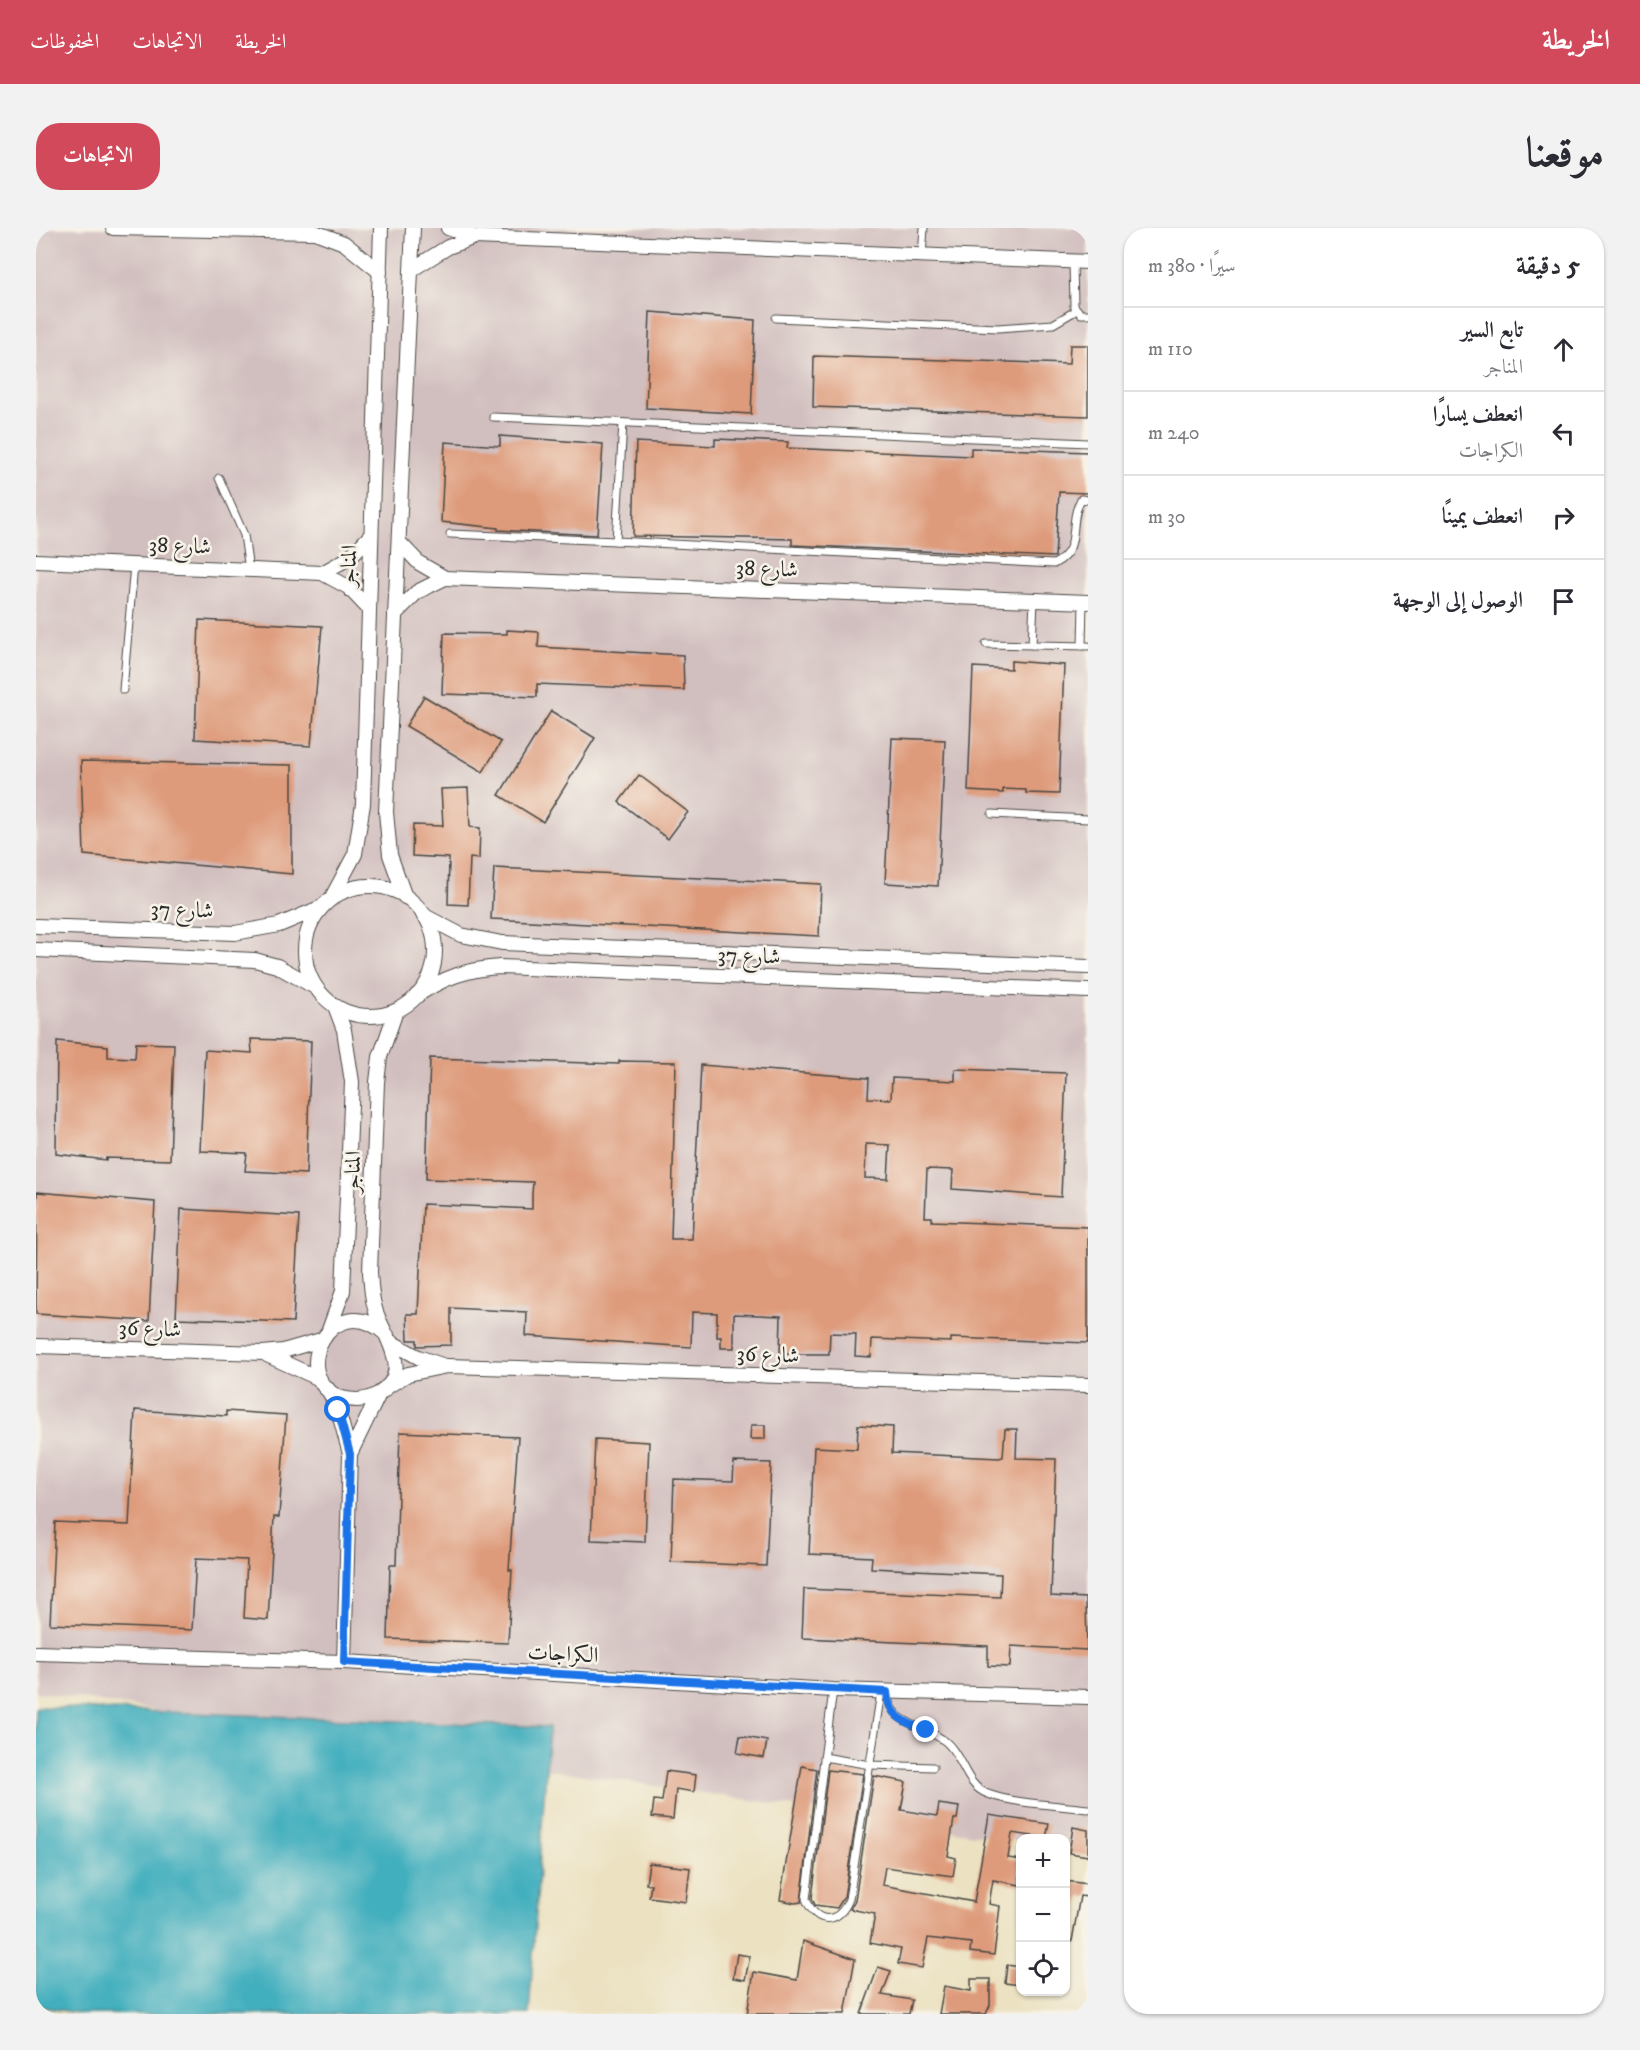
<!DOCTYPE html>
<html lang="ar">
<head>
<meta charset="utf-8">
<style>
  :root { --surface:#fff; --page:#f2f2f3; --text:#2b2b33; --muted:#7c7c81; --line:#e1e1e2; --accent:#d1495b }
  body { margin:0; font-family:"IM FELL DW Pica",Amiri,serif; background:var(--page); color:var(--text); direction:rtl }
  .controls { position:absolute; right:18px; bottom:18px; display:grid; overflow:hidden; border-radius:12px; box-shadow:0 2px 4px #0004 }
  .controls button { width:54px; height:54px; display:grid; place-items:center; padding:0; border:0; border-bottom:2px solid var(--line); background:var(--surface); color:var(--text); font:30px sans-serif }
  .stop { position:absolute; width:18px; height:18px; margin:-14px; border:4px solid #1a73e8; border-radius:50%; background:#fff }
  .stop.end { background:#1a73e8; border-color:#fff; box-shadow:0 2px 6px #0008 }
  .list { margin:0; padding:0; list-style:none }
  h2 { display:flex; justify-content:space-between; align-items:center; height:78px; margin:0; padding:0 24px; font-size:26px }
  h2 small { font-size:20px; font-weight:400; color:var(--muted) }
  .list li { display:grid; grid-template-columns:39px 1fr auto; gap:18px; align-items:center; box-sizing:border-box; height:84px; padding:0 24px; border-top:2px solid var(--line) }
  .list b { display:block; font-size:22px; white-space:nowrap }
  .list p { margin:0; font-size:20px; white-space:nowrap; color:var(--muted) }
  .list em { font-size:20px; font-style:normal; color:var(--muted) }
  .icon { flex:none; width:33px; height:33px; fill:none; stroke:currentColor; stroke-width:2; stroke-linecap:round; stroke-linejoin:round }
  .map { position:relative; flex:none; width:1052px; height:1786px; overflow:hidden; direction:ltr; border-radius:24px }
  header { display:flex; align-items:center; gap:36px; box-sizing:border-box; height:84px; padding:0 30px; background:var(--accent); color:#fff }
  header strong { font-size:28px }
  nav { display:flex; gap:33px; margin-inline-start:auto; font-size:21px }
  .intro { display:flex; align-items:center; justify-content:space-between; box-sizing:border-box; height:144px; padding:0 36px }
  h1 { margin:0; font-size:42px }
  .button { padding:15px 27px; border-radius:24px; background:var(--accent); color:#fff; font-size:21px; font-weight:700 }
  main { display:flex; gap:36px; padding:0 36px }
  aside { flex:1; background:var(--surface); border-radius:24px; box-shadow:0 2px 4px #0004 }
  .map>svg:first-child { display:block }
  .industrial { fill:#d1bfbf }
  .water { fill:#42afbe; stroke:#366d74; stroke-width:1.5 }
  .building { fill:#de9b7c; fill-rule:evenodd }
  .lines { fill:none; stroke-linecap:round; stroke-linejoin:round }
  .lane-casing { stroke:#484642; stroke-width:9 }
  .street-casing { stroke:#484642; stroke-width:16 }
  .lane { stroke:#fff; stroke-width:7 }
  .street { stroke:#fff; stroke-width:14 }
  .route { stroke:#1a73e8; stroke-width:8 }
  .labels { text-anchor:middle; dominant-baseline:central; stroke-width:5; stroke-linejoin:round; paint-order:stroke }
  .street-label { font-size:22px; fill:#2b2b2b; stroke:#f7f3e8 }
</style>
</head>
<body>
<header>
<strong>الخريطة</strong>
<nav><a>الخريطة</a><a>الاتجاهات</a><a>المحفوظات</a></nav>
</header>
<div class="intro"><h1>موقعنا</h1><a class="button">الاتجاهات</a></div>
<main>
<aside>
<h2>5 دقيقة<small>سيرًا · 380 m</small></h2>
<ul class="list">
<li><svg class="icon" aria-label="ahead" viewBox="0 0 24 24"><path d="M12 20V5M6 11l6-6 6 6"/></svg><div><b>تابع السير</b><p>المناجر</p></div><em>110 m</em></li>
<li><svg class="icon" aria-label="left" viewBox="0 0 24 24"><path d="M17 20v-9H6M10 6l-5 5 5 5"/></svg><div><b>انعطف يسارًا</b><p>الكراجات</p></div><em>240 m</em></li>
<li><svg class="icon" aria-label="right" viewBox="0 0 24 24"><path d="M7 20v-9h11M14 6l5 5-5 5"/></svg><div><b>انعطف يمينًا</b></div><em>30 m</em></li>
<li><svg class="icon" aria-label="arrive" viewBox="0 0 24 24"><path d="M6 21V4h12l-3 4 3 4H6"/></svg><div><b>الوصول إلى الوجهة</b></div></li>
</ul>
</aside>
<div class="map">
<svg width="1052" height="1786" viewBox="0 0 1052 1786">
  <rect width="100%" height="100%" fill="#f7f3e8"/>
  <filter id="ink" filterUnits="userSpaceOnUse"><feTurbulence type="fractalNoise" baseFrequency=".0167" numOctaves="2"/><feDisplacementMap in="SourceGraphic" scale="12" xChannelSelector="R" yChannelSelector="G"/><feConvolveMatrix kernelMatrix="1 2 1 2 8 2 1 2 1" color-interpolation-filters="sRGB"/></filter>
  <filter id="wash" filterUnits="userSpaceOnUse"><feTurbulence type="fractalNoise" baseFrequency=".008" numOctaves="4" result="noise"/><feDisplacementMap in="SourceGraphic" scale="24" xChannelSelector="R" yChannelSelector="G"/><feGaussianBlur stdDeviation="1.35" result="paint"/><feColorMatrix in="noise" values="0 0 0 0 0 0 0 0 0 0 0 0 0 0 0 0 0 1.4 0 .05"/><feComposite in="paint" operator="in"/></filter>
  <g filter="url(#wash)">
    <rect width="100%" height="100%" fill="#ece2c2"/>
    <polygon class="industrial" points="0,0 1052,0 1052,1623 1030,1620 1030,1610 984,1610 984,1613 0,1464"/>
    <polygon class="water" points="0,1479 513,1499 493,1786 47,1786 0,1778"/>
    <g id="blocks">
      <g class="building">
        <polygon points="614,84 719,92 715,186 610,180"/>
        <polygon points="1034,117 1052,117 1052,188 777,179 778,128 1033,136"/>
        <polygon points="464,208 567,216 561,307 462,302 462,300 405,294 409,214 464,218"/>
        <polygon points="679,211 752,214 751,220 935,228 935,220 1052,224 1052,265 1023,264 1019,329 756,317 756,311 597,308 600,214 679,218"/>
        <polygon points="163,392 286,398 275,518 159,511"/>
        <polygon points="471,402 503,404 502,419 647,427 648,462 501,456 501,469 406,466 408,405 471,406"/>
        <polygon points="975,433 1028,437 1023,566 990,565 990,562 967,561 967,565 932,563 937,439 975,441"/>
        <polygon points="388,468 465,514 447,544 370,498"/>
        <polygon points="515,483 559,510 507,594 463,567"/>
        <polygon points="856,510 909,512 902,658 849,655"/>
        <polygon points="45,533 256,537 256,646 48,627"/>
        <polygon points="603,547 652,584 632,611 583,574"/>
        <polygon points="432,560 434,599 444,600 443,631 434,630 432,677 412,676 413,630 376,628 377,597 407,598 405,561"/>
        <polygon points="458,640 785,656 783,708 455,691"/>
        <polygon points="215,811 275,813 270,946 209,943 211,925 164,923 169,822 216,825"/>
        <polygon points="21,813 72,818 72,829 99,830 100,815 138,816 134,932 70,930 70,932 20,926"/>
        <path d="M394,830l189,6v-3l57,1 -5,177h21l9,-174 168,13 -1,20 23,1 1,-21 63,3v-12l111,4 -5,124 -109,-8 1,-19 -26,-1 -2,48h7v4l156,6v116l-137,-5v4l-79,-3 -1,18 -16,-1 1,-22 -26,-1 -1,21h-49l1,-38 -47,-2v34h-13v-11h-4v-24l-25,-1 -1,35 -165,-11 1,-24 -76,-4v37l-34,1v-6h-9l-1,-26h11l5,-110 109,5v-15l1,-12 -107,-3zM830,916l24,1 -2,34 -23,-1z"/>
        <polygon points="1,964 119,974 113,1093 0,1086"/>
        <polygon points="145,981 263,988 257,1094 140,1090"/>
        <polygon points="99,1182 190,1188 190,1183 250,1187 243,1289 238,1289 232,1392 208,1390 211,1332 160,1330 156,1402 14,1396 19,1294 93,1297"/>
        <polygon points="715,1197 729,1197 729,1211 714,1211"/>
        <polygon points="822,1197 857,1199 856,1225 963,1230 967,1229 969,1201 981,1201 980,1230 1020,1231 1015,1368 1050,1370 1051,1422 975,1418 974,1439 952,1438 952,1418 766,1410 768,1361 964,1369 965,1346 835,1340 836,1329 773,1326 778,1219 821,1221"/>
        <polygon points="364,1204 482,1209 473,1342 476,1342 472,1415 352,1411 354,1337 360,1337"/>
        <polygon points="559,1211 613,1214 609,1314 555,1312"/>
        <polygon points="698,1234 735,1235 730,1338 635,1334 638,1251 697,1253"/>
        <polygon points="704,1508 731,1513 728,1530 701,1525"/>
        <polygon points="766,1538 781,1541 765,1674 759,1675 744,1672"/>
        <polygon points="792,1542 827,1546 808,1669 801,1680 779,1677 776,1670"/>
        <polygon points="630,1543 660,1547 658,1564 640,1561 637,1591 616,1589 618,1572 626,1573"/>
        <polygon points="838,1548 870,1554 865,1582 901,1588 903,1576 923,1579 921,1591 918,1591 912,1628 920,1630 917,1648 849,1639 846,1657 938,1674 953,1587 1013,1596 1010,1610 976,1605 972,1630 984,1632 984,1657 957,1652 953,1676 964,1678 958,1727 934,1724 935,1715 892,1710 886,1740 862,1736 865,1721 834,1715 839,1686 814,1681 819,1672"/>
        <polygon points="1037,1599 1052,1602 1052,1628 1033,1625"/>
        <polygon points="613,1635 654,1640 650,1674 613,1669 615,1656 610,1656"/>
        <polygon points="1029,1653 1052,1656 1052,1669 1044,1668 1036,1713 1029,1712"/>
        <polygon points="767,1713 819,1731 809,1786 711,1786 718,1744 761,1752"/>
        <polygon points="701,1726 714,1728 709,1752 697,1750"/>
        <polygon points="971,1737 984,1739 984,1757 969,1755"/>
        <polygon points="842,1739 855,1743 846,1767 876,1772 873,1786 825,1786"/>
        <polygon points="935,1751 954,1751 954,1777 950,1786 903,1786 908,1758 935,1763"/>
      </g>
    </g>
  </g>
  <g filter="url(#ink)">
    <use href="#blocks" fill-opacity="0" stroke="#484642" stroke-width="1.5"/>
    <g class="lines">
      <g class="lane-casing">
        <g id="lane">
          <polyline points="886,28 888,0"/>
          <polyline points="1037,34 1038,78 1045,86 1052,86"/>
          <polyline points="740,90 962,100 1017,96 1041,82"/>
          <polyline points="457,189 1052,215"/>
          <path d="M587,195l-7,118 438,23c29,-15 13,-40 27,-65l7,1"/>
          <polyline points="183,250 208,307 213,342"/>
          <polyline points="414,306 580,313"/>
          <polyline points="950,416 1052,418"/>
          <polyline points="996,417 998,372"/>
          <polyline points="1046,418 1047,374"/>
          <polyline points="87,462 98,337"/>
          <polyline points="956,586 1052,591"/>
          <path d="M797,1462l-27,209c10,26 33,26 43,0l32,-207"/>
          <path d="M851,1464c2,34 37,32 59,50 17,14 19,44 42,52 27,10 71,11 100,15"/>
          <polyline points="788,1529 834,1537 897,1539"/>
        </g>
      </g>
      <g class="street-casing">
        <g id="street">
          <polyline points="77,0 279,4 308,15 344,44"/>
          <polyline points="412,0 439,9 1052,34"/>
          <polyline points="375,42 412,19 439,9"/>
          <polyline points="363,314 383,335 409,350 1052,374"/>
          <polyline points="0,333 286,345 312,359 332,380"/>
          <polyline points="286,345 313,330 334,308"/>
          <polyline points="359,386 381,364 409,350"/>
          <circle cx="334" cy="723" r="65"/>
          <polyline points="369,669 354,627 350,584 377,0"/>
          <polyline points="295,671 319,626 327,576 345,0"/>
          <polyline points="387,687 425,707 466,715 1052,739"/>
          <polyline points="0,698 199,705 243,697 284,680"/>
          <polyline points="0,722 219,732 241,738 279,759"/>
          <path d="M380,768c27,-18 51,-27 84,-29l588,24"/>
          <polyline points="293,1102 307,1063 316,854 308,802 299,778"/>
          <path d="M351,1107c-55,-51 -102,44 -45,63 12,3 25,3 36,-4 34,-20 10,-52 0,-77 -6,-14 -7,-30 -8,-45l7,-190 3,-25 16,-46"/>
          <polyline points="355,1114 382,1129 406,1137"/>
          <polyline points="0,1118 227,1125 247,1123 285,1112"/>
          <polyline points="231,1127 284,1151"/>
          <polyline points="349,1160 372,1146 411,1138 1052,1157"/>
          <polyline points="292,1161 302,1182 314,1226 308,1434"/>
          <polyline points="314,1226 343,1166"/>
          <polyline points="0,1425 308,1434 797,1462 1052,1469"/>
        </g>
      </g>
      <use href="#lane" class="lane"/>
      <use href="#street" class="street"/>
    </g>
  </g>
  <g class="lines" filter="url(#ink)">
    <path class="route" d="M302,1182l12,44 -6,208 543,30c1,25 19,31 39,38"/>
  </g>
  <g class="labels">
    <g class="street-label">
      <text transform="translate(144 318) rotate(2)">شارع 38</text>
      <text transform="translate(313 338) rotate(-88)">المناجر</text>
      <text transform="translate(731 341) rotate(2)">شارع 38</text>
      <text transform="translate(146 682) rotate(2)">شارع 37</text>
      <text transform="translate(713 728) rotate(2)">شارع 37</text>
      <text transform="translate(317 944) rotate(-88)">المناجر</text>
      <text transform="translate(114 1101) rotate(2)">شارع 36</text>
      <text transform="translate(732 1127) rotate(2)">شارع 36</text>
      <text transform="translate(527 1426) rotate(3)">الكراجات</text>
    </g>
  </g>
</svg>
<div class="controls">
<button>+</button>
<button>−</button>
<button><svg class="icon" aria-label="locate" viewBox="0 0 24 24"><circle cx="12" cy="12" r="6"/><path d="M12 2v4M12 18v4M2 12h4M18 12h4"/></svg></button>
</div>
<div class="stop" style="left:302px;top:1182px"></div>
<div class="stop end" style="left:890px;top:1502px"></div>
</div>
</main>
</body>
</html>
